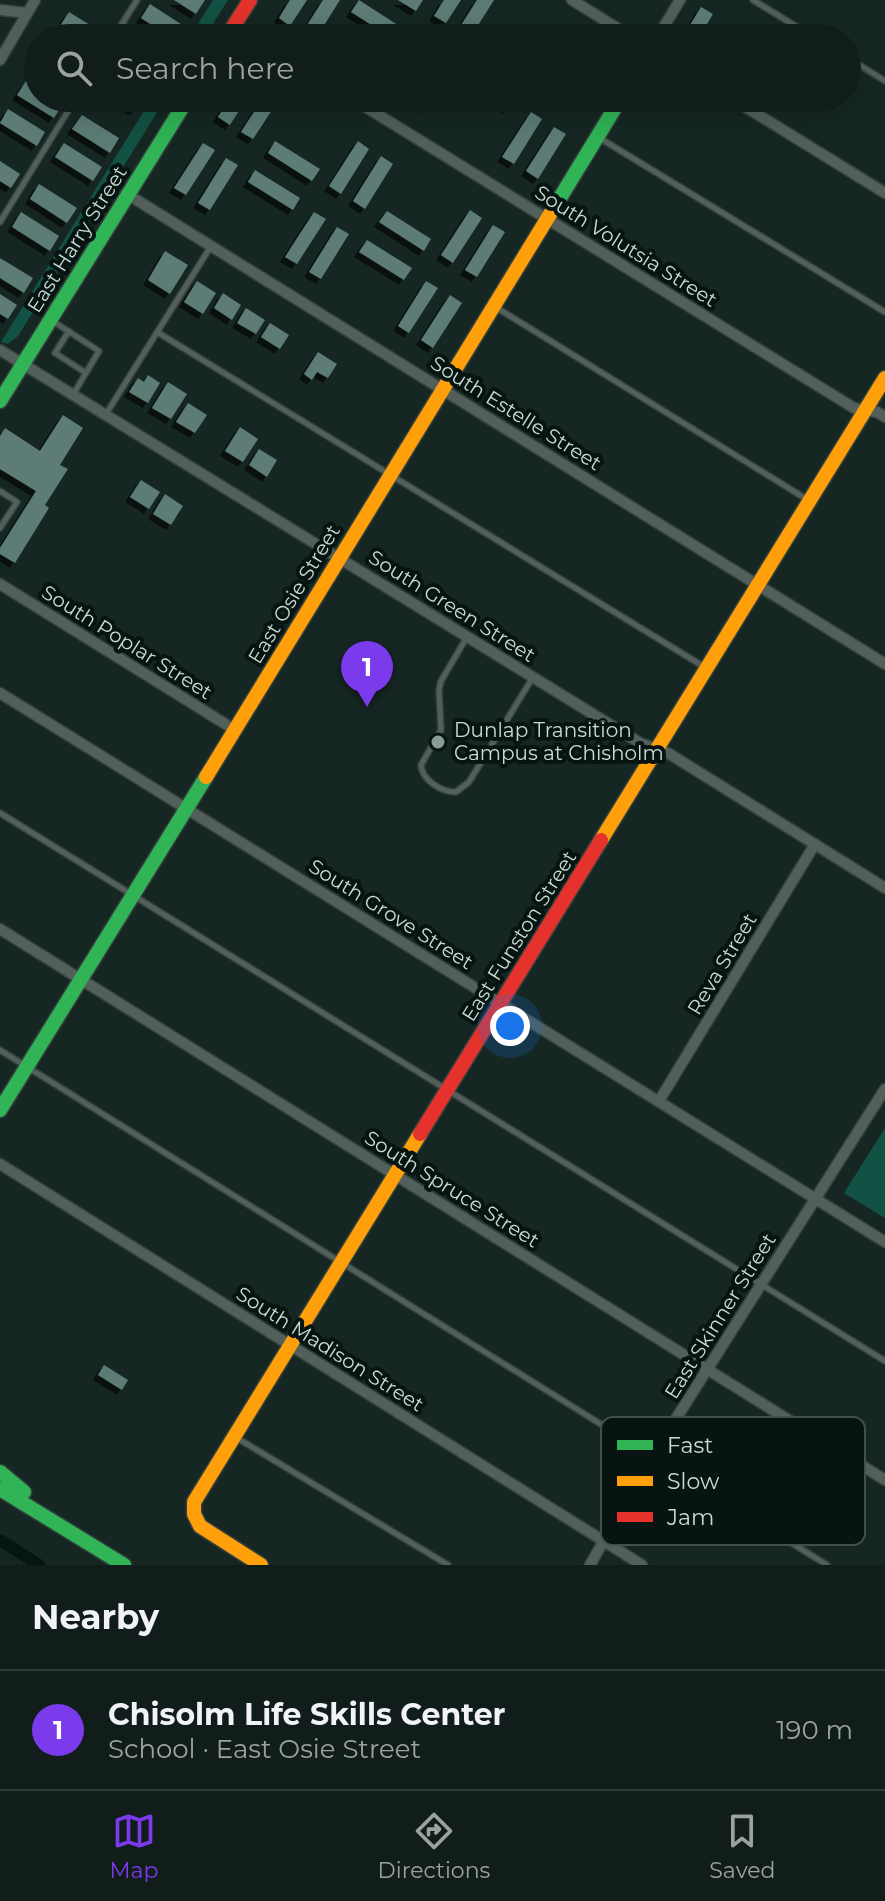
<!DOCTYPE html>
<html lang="en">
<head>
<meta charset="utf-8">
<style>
  :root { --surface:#101d1a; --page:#1e2a27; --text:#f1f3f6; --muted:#9ca2a2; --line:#303b39; --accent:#7c3aed }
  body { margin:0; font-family:Montserrat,sans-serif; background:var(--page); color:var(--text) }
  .you { position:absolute; left:510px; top:1026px; width:28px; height:28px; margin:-20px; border:6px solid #fff; border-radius:50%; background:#1a73e8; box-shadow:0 0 0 12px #1a73e833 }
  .badge { display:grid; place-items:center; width:52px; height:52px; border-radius:50%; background:var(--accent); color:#fff; font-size:26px; font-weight:700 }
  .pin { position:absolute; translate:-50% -66px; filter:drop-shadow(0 2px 4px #0008) }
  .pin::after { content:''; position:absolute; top:42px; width:28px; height:24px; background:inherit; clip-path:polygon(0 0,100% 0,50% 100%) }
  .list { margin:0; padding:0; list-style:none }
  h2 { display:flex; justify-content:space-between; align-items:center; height:104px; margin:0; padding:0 32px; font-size:34px }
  h2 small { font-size:26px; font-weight:400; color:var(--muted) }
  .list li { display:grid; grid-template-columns:52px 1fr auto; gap:24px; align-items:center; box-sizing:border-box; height:120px; padding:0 32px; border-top:2px solid var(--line) }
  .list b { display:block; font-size:30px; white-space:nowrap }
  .list p { margin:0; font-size:26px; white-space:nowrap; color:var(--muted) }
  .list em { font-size:26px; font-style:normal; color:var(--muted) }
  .icon { flex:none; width:44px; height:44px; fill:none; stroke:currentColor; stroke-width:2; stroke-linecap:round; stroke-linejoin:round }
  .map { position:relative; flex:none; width:885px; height:1565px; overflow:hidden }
  .search { position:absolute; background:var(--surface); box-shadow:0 8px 32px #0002; left:24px; right:24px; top:24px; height:88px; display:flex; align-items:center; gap:20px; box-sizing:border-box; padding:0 28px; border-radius:44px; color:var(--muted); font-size:30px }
  .sheet { height:224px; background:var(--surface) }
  nav { display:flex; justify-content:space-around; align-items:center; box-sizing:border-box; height:112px; border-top:2px solid var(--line); background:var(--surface); font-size:22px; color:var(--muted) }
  nav a { display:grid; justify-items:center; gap:4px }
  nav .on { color:var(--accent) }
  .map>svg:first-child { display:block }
  .green { fill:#125244 }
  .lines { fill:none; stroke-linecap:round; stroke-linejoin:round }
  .canal { stroke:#061612; stroke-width:12 }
  .building { fill:#5b7c74; filter:url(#shadow) }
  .lane-casing { stroke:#33413d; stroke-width:8 }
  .street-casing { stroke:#33413d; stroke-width:13 }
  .fast-casing { stroke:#33413d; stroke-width:17 }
  .slow-casing { stroke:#33413d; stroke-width:17 }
  .jam-casing { stroke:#33413d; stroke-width:17 }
  .lane { stroke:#525f5b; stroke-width:5 }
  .street { stroke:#525f5b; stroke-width:10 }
  .fast { stroke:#30b455; stroke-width:14 }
  .slow { stroke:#ff9f0a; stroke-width:14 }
  .jam { stroke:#e5322d; stroke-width:14 }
  .poi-dot { fill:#8a9c97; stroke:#071411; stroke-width:3 }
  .labels { text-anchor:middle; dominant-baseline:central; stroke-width:8; stroke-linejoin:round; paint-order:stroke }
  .street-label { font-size:20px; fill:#c9dbd5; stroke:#071411 }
  .poi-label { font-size:20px; fill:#c9dbd5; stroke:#071411; text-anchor:start }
  .key { fill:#071411; stroke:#41504c; stroke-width:2 }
  .key-label { font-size:22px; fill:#c9dbd5 }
</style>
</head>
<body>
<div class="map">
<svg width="885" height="1565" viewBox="0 0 885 1565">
  <defs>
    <filter id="shadow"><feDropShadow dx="-5" dy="5" stdDeviation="0" flood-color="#0009"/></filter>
  </defs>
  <rect width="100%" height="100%" fill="#162723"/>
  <g class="green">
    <polygon points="213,0 228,0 204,38 189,38"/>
    <polygon points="152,98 166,98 18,336 8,344 1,342"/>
    <polygon points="885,1128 885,1218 844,1193"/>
  </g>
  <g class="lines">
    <polyline class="canal" points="0,1540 39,1565"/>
  </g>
  <g class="building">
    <polygon points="174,0 205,0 196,14"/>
    <polygon points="290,0 307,0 290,26 279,18"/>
    <polygon points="323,0 340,0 316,38 310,38 302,33"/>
    <polygon points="359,0 404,29 398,38 392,38 351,12"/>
    <polygon points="398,0 423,0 416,11"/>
    <polygon points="444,0 461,0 446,23 434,16"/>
    <polygon points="477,0 494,0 470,38 458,30"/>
    <polygon points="150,4 187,28 181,38 172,38 141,18"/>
    <polygon points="701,7 713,14 706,26 713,30 708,38 689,38 684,35"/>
    <polygon points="69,12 106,35 104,38 80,38 60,26"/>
    <polygon points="26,81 38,88 38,98 53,98 63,104 54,118 17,95"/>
    <polygon points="114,98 143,98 135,111"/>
    <polygon points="230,98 247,98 230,125 218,117"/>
    <polygon points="263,98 280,98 253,139 241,132"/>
    <polygon points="416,98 433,98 426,108 414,101"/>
    <polygon points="491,98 515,98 508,109"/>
    <polygon points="571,98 588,98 581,108 569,101"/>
    <polygon points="8,109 45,132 37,146 0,123"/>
    <polygon points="531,112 542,119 514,164 502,157"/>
    <polygon points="82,115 119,138 110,153 72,129"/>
    <polygon points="554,127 566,134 538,179 526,171"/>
    <polygon points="275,141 320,169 312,181 268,153"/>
    <polygon points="358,141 369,149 341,194 329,186"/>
    <polygon points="64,143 102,167 93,181 55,157"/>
    <polygon points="203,143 215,150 186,195 174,188"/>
    <polygon points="381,156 393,164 365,209 353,201"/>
    <polygon points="226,158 238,165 210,210 198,203"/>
    <polygon points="0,161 20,174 11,188 0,181"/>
    <polygon points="255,170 300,198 293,210 248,182"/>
    <polygon points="39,184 77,208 67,223 30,199"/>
    <polygon points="470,210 482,218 453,263 441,255"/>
    <polygon points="387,211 431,239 424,251 379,222"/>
    <polygon points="21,212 59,236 50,251 12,227"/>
    <polygon points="314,212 326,219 297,264 285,257"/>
    <polygon points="493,225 505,232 477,277 465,270"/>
    <polygon points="337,227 349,234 321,279 309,272"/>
    <polygon points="367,240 412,268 404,280 359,252"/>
    <polygon points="165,251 188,265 170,294 148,280"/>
    <polygon points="0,258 33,278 24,293 0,278"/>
    <polygon points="197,281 216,293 203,314 184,302"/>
    <polygon points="426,281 438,288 409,333 398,326"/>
    <polygon points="223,293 241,305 232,320 214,308"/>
    <polygon points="0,294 17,305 8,319 0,314"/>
    <polygon points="450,295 462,303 433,348 421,340"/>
    <polygon points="246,308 265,320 256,334 237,323"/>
    <polygon points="270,323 289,335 280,349 261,337"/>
    <polygon points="318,352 337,364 328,378 317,372 312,380 304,374"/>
    <polygon points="148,375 160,383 148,403 129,392 138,378 144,382"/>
    <polygon points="168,382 187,394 171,419 152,408"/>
    <polygon points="188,403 207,415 195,433 176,422"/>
    <polygon points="63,415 83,428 60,465 68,469 45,505 49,508 15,563 0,554 0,548 36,491 0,469 0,436 5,428 40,451"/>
    <polygon points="240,427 258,439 243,462 225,451"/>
    <polygon points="259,449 277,460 267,477 249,465"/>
    <polygon points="141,480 160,492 149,509 130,497"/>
    <polygon points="165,494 183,506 171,525 153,514"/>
    <polygon points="104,1365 128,1380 122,1390 98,1375"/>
  </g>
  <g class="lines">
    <g class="lane-casing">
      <g id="lane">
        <polyline points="753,0 815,38"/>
        <polyline points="122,24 144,38"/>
        <polyline points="113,38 137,0"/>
        <polyline points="847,57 885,81"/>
        <polyline points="598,137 885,312"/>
        <polyline points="0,222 76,98"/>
        <polyline points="497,308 808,500"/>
        <polyline points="51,320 99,351 74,393"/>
        <polyline points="69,331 55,353 86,373"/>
        <polyline points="157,332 706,668"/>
        <polyline points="106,414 211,246"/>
        <polyline points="0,491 17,502 0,528"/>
        <path d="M467,637l-26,44 -2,9 2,40 -20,35c1,15 20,27 35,27l13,-10 64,-105"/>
        <polyline points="0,813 885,1361"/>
        <polyline points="0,1050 827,1565"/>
        <polyline points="237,1438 448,1565"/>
      </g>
    </g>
    <g class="street-casing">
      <g id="street">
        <polyline points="572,0 633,38"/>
        <polyline points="0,10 27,13"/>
        <polyline points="234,26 254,38"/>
        <polyline points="657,38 680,0"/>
        <polyline points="0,60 35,0"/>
        <polyline points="351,98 854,408 877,412 885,417"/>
        <polyline points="731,98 885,193"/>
        <polyline points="127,194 885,664"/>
        <polyline points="0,350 640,743 668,753 885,888"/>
        <polyline points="0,584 235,730"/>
        <polyline points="0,693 885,1242"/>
        <polyline points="0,929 885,1480"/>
        <polyline points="659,1101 815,844"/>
        <polyline points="0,1164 642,1565"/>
        <polyline points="590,1565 651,1458 885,1089"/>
      </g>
    </g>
    <g class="fast-casing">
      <g id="fast">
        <polyline points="555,206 621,98"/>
        <polyline points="0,401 188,98"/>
        <polyline points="0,1110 206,777"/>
        <polyline points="0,1472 24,1492"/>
        <polyline points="0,1489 124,1565"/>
      </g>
    </g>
    <g class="slow-casing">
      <g id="slow">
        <polyline points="206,777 555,206"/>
        <polyline points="601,840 885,378"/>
        <polyline points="261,1565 200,1526 194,1514 194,1502 420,1134"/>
      </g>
    </g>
    <g class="jam-casing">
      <g id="jam">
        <polyline points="226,38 250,0"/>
        <polyline points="420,1134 601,840"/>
      </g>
    </g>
    <use href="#lane" class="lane"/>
    <use href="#street" class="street"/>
    <use href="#fast" class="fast"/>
    <use href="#slow" class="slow"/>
    <use href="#jam" class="jam"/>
  </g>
  <circle class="poi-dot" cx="438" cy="742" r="8"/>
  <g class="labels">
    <g class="street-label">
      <text transform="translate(77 239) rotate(-58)">East Harry Street</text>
      <text transform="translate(626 246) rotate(32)">South Volutsia Street</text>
      <text transform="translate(516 413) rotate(32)">South Estelle Street</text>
      <text transform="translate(294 594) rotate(-59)">East Osie Street</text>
      <text transform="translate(452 606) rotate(32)">South Green Street</text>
      <text transform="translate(127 642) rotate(32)">South Poplar Street</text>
      <text transform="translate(391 914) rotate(32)">South Grove Street</text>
      <text transform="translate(519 936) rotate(-58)">East Funston Street</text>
      <text transform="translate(722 964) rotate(-59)">Reva Street</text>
      <text transform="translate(452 1189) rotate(32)">South Spruce Street</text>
      <text transform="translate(720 1316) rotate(-58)">East Skinner Street</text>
      <text transform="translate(330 1349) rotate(32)">South Madison Street</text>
    </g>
    <g class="poi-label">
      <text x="454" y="730">Dunlap Transition<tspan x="454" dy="23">Campus at Chisholm</tspan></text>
    </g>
  </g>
  <rect x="601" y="1417" width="264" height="128" rx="12" class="key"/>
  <rect x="617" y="1440" width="36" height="10" fill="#30b455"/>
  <rect x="617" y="1476" width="36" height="10" fill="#ff9f0a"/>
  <rect x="617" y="1512" width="36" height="10" fill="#e5322d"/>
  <g class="key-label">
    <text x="667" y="1453">Fast</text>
    <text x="667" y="1489">Slow</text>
    <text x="667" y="1525">Jam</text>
  </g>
</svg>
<div class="you"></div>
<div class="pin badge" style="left:367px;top:707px">1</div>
<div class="search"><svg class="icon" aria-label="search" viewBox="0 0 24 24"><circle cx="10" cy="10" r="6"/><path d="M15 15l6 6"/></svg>Search here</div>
</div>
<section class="sheet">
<h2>Nearby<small></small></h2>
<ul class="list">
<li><span class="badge">1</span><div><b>Chisolm Life Skills Center</b><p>School · East Osie Street</p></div><em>190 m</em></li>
</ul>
</section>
<nav>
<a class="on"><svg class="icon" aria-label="map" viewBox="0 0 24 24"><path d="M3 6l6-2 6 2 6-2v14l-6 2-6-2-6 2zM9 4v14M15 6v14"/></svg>Map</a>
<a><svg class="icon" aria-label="directions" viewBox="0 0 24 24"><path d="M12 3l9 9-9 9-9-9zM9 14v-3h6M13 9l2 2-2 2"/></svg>Directions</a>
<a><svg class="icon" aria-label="saved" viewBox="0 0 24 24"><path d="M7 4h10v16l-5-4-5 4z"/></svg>Saved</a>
</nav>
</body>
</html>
